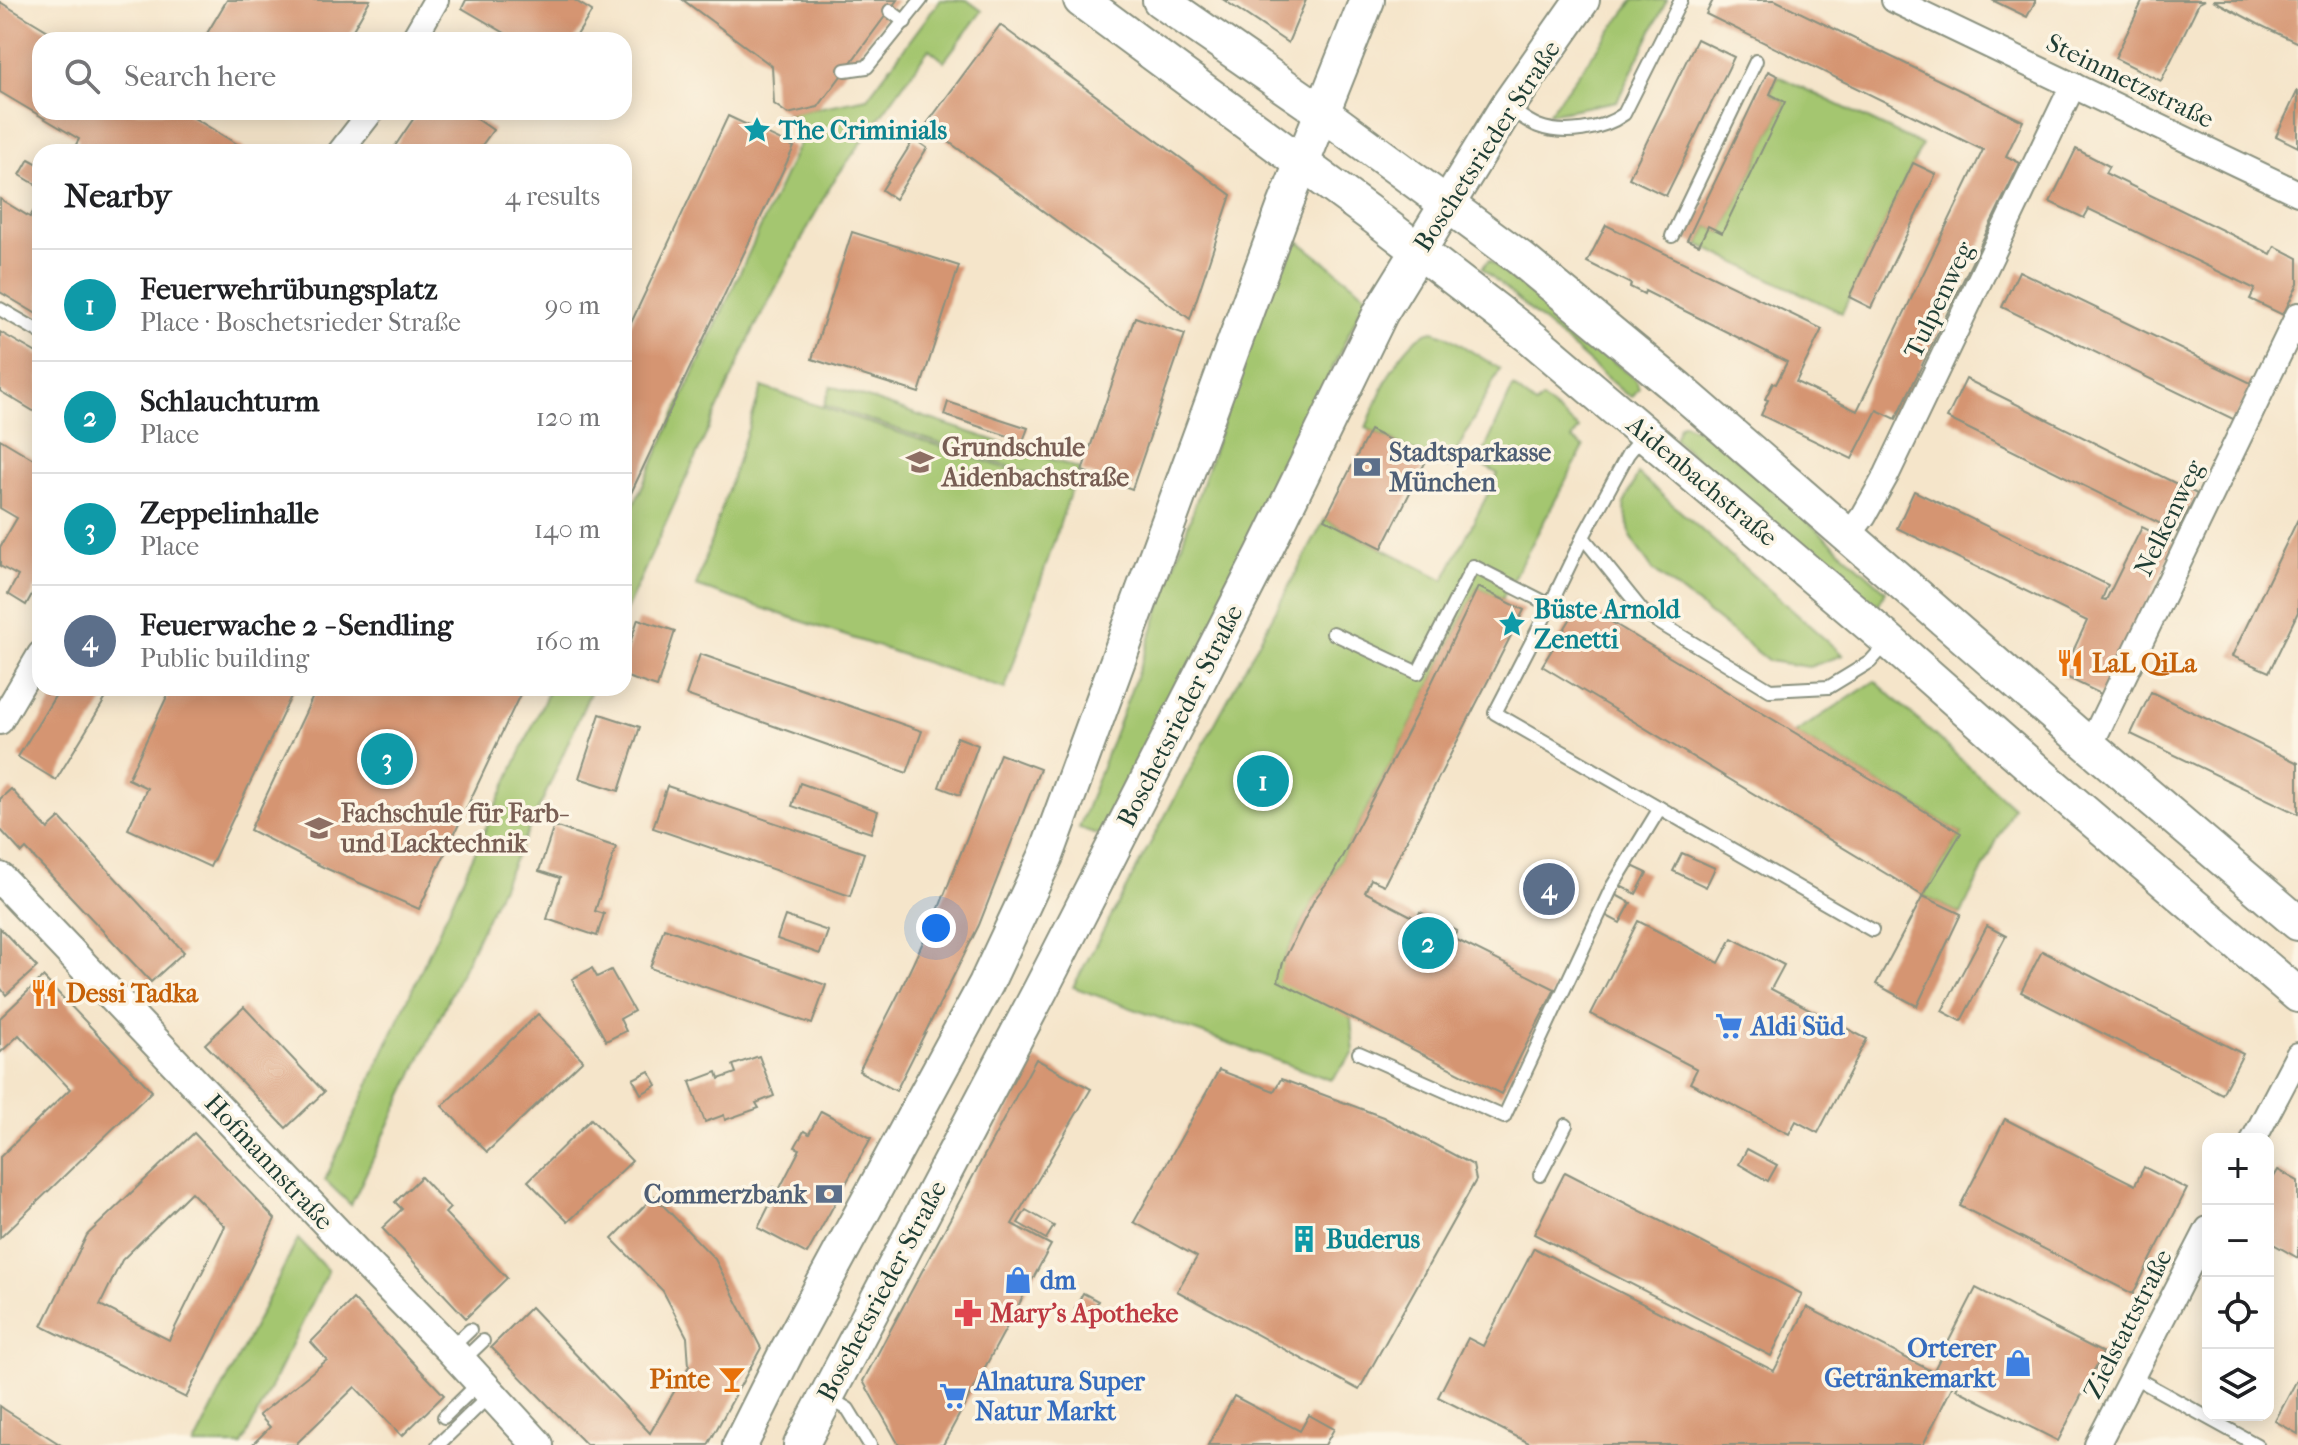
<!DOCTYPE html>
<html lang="en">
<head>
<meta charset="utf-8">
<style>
  :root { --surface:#fff; --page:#f2f2f2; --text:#202124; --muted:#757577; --line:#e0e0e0; --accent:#0f766e }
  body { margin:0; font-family:"IM FELL French Canon",serif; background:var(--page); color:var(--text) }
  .controls { position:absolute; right:24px; bottom:24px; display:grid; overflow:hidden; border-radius:16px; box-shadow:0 4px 20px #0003 }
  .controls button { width:72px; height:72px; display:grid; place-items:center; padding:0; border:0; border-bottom:2px solid var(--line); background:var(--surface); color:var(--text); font:40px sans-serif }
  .you { position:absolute; left:936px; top:928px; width:28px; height:28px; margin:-20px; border:6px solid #fff; border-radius:50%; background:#1a73e8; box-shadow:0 0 0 12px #1a73e833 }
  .badge { display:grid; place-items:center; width:52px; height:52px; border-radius:50%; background:var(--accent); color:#fff; font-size:26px; font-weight:700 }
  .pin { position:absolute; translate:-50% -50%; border:4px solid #fff; box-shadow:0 2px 8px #0006 }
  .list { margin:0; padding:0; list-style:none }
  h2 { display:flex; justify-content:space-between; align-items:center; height:104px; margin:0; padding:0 32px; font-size:34px }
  h2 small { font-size:26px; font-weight:400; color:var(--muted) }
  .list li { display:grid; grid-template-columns:52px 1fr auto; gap:24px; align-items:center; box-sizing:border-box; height:112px; padding:0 32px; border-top:2px solid var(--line) }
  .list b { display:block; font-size:30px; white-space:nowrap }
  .list p { margin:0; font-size:26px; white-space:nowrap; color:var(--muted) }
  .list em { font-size:26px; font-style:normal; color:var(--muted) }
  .icon { flex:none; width:44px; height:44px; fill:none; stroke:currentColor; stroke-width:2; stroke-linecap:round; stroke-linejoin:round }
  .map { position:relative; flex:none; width:2298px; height:1445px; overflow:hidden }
  .search { position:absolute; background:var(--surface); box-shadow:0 4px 20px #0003; left:32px; top:32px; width:600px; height:88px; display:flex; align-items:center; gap:20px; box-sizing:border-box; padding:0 28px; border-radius:24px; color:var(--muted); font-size:30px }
  .panel { position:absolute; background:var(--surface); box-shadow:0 4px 20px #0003; left:32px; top:144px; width:600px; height:552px; border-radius:24px }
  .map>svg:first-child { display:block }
  .green { fill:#a4c66f; stroke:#628252; stroke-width:2 }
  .building { fill:#d59572; fill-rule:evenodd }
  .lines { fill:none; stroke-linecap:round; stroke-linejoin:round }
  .service-casing { stroke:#8a917f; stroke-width:16 }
  .minor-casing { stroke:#8a917f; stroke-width:28 }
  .tertiary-casing { stroke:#8a917f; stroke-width:34 }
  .secondary-casing { stroke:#8a917f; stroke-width:38 }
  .service { stroke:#fff; stroke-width:12 }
  .minor { stroke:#fff; stroke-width:24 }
  .tertiary { stroke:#fff; stroke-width:30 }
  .secondary { stroke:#fff; stroke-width:34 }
  .labels { text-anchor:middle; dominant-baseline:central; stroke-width:7; stroke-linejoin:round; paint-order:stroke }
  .street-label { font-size:26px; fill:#1f3d34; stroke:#fcf5e5 }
  .culture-label { font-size:26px; font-weight:bold; fill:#0d838f; stroke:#fcf5e5; text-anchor:start }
  .education-label { font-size:26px; font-weight:bold; fill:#785e54; stroke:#fcf5e5; text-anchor:start }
  .service-label { font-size:26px; font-weight:bold; fill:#4e5e75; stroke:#fcf5e5; text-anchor:start }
  .food-label { font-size:26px; font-weight:bold; fill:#c56008; stroke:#fcf5e5; text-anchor:start }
  .shop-label { font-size:26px; font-weight:bold; fill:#366cbe; stroke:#fcf5e5; text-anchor:start }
  .health-label { font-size:26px; font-weight:bold; fill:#be3a42; stroke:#fcf5e5; text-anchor:start }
</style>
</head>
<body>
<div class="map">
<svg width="2298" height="1445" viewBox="0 0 2298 1445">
  <rect width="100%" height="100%" fill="#fcf5e5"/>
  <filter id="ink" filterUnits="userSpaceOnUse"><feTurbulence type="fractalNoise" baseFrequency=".0125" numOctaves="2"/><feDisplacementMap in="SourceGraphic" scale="16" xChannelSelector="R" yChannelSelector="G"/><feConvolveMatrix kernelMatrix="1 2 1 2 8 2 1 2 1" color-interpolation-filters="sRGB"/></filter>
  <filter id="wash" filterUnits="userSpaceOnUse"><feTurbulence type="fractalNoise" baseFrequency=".006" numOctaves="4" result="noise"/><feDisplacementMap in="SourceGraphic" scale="32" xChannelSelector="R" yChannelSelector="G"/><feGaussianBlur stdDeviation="1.8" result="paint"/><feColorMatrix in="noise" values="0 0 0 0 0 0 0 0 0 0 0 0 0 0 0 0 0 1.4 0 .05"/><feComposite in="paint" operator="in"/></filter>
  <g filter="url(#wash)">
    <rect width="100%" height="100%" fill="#f5e5ca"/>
    <g class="green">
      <polygon points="940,0 967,0 982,11 944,61 929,49 830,186 753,331 624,615 624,526 806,128 788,114 867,98"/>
      <polygon points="1634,0 1667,0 1617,101 1548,114"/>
      <polygon points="1778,76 1922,145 1842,313 1699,245 1708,226 1722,233 1785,102 1770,94"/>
      <polygon points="1287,232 1367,295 1316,403 1300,448 1109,838 1079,828 1145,653"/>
      <polygon points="1489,260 1636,380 1639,388 1632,397 1623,392 1482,268"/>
      <path d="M1433,331l12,4 55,34 -52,99 -82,-40c12,-29 34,-91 67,-97z"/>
      <polygon points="831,386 1080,469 1074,488 824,405"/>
      <polygon points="762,387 1071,490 1005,689 696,586"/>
      <polygon points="1513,387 1536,405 1542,399 1579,429 1572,439 1584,447 1502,599 1478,587 1418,711 1332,876 1314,900 1283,962 1351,1018 1354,1053 1331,1080 1073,987 1325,519 1444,580 1498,474 1479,463"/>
      <polygon points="1684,423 1693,428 1700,426 1886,591 1878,605 1869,607 1674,439 1679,426"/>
      <polygon points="1638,474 1843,655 1809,667 1769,661 1653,570 1631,538 1624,504"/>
      <polygon points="1875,681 2013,807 1961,914 1923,896 1961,833 1795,733"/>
      <polygon points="550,688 592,688 545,795 351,1205 325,1180"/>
      <polygon points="298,1239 328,1271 242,1445 194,1445"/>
    </g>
    <g id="blocks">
      <g class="building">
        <polygon points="227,0 370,0 347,40 203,40"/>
        <polygon points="466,0 574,0 592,11 574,40 517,40 462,8"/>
        <polygon points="683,0 897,0 818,107 788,114 774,104 772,66"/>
        <polygon points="1224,0 1306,0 1288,43"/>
        <polygon points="1713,0 1775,0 2023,121 2006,156 2020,163 1896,419 1877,410 1852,459 1761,415 1768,400 1765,399 1773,383 1776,384 1787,362 1645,291 1644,294 1630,287 1631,284 1587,262 1606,225 1822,329 1796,382 1857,411 1983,150 1706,14"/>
        <polygon points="1992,0 2036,0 2027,17"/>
        <polygon points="2143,0 2205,0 2199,3 2161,81 2115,58"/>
        <polygon points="2213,0 2298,0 2298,43 2258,24"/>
        <polygon points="0,2 63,40 40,40 40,112 184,112 250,152 101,152 95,148 93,152 72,152 79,139 0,92"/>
        <polygon points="1000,25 1231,195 1190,319 926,125"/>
        <polygon points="1697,39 1734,57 1666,196 1629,178"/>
        <polygon points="1768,71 1778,76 1770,94 1785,102 1722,233 1708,226 1699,245 1687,240"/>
        <polygon points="2298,90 2298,147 2276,136"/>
        <polygon points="418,112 467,112 493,130 477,152 391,152"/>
        <polygon points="728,116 794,147 624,508 624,338"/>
        <polygon points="914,139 927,148 895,199 882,190"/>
        <polygon points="2076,149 2109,166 2105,173 2271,254 2275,246 2298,258 2298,284 2283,315 2250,299 2255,289 2089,209 2084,218 2050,202"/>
        <polygon points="29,159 40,165 40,187 20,175"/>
        <polygon points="1913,163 1936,174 1871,308 1849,297"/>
        <polygon points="0,199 30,217 40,200 40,316 0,292"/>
        <polygon points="852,232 959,266 919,393 812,359"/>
        <polygon points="2019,271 2253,384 2235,420 2002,307"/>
        <polygon points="1135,317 1185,334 1132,489 1082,471"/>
        <polygon points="0,332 40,355 40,415 0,391"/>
        <polygon points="1966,379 2197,494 2177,532 1947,418"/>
        <polygon points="948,402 1028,428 1023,441 944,415"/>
        <polygon points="1370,430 1427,459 1382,548 1325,519"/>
        <polygon points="0,439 40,463 40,589 36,587 26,605 8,594 18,576 0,566 0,547 17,518 0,508"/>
        <polygon points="1914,491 2108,585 2102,599 2106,600 2142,527 2175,543 2103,695 2062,675 2087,621 1897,528"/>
        <polygon points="2298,519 2298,612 2269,672 2232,656"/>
        <polygon points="1478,587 1524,610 1384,885 1371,879 1365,892 1417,919 1420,912 1457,931 1453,938 1555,989 1501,1094 1278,981 1283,962 1314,900 1332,876 1418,711"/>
        <polygon points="1580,603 1961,833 1923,896 1961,914 1917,1006 1876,984 1923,896 1542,666"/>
        <polygon points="638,619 675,631 657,687 624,676 624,661"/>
        <polygon points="700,654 922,731 907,773 686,695"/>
        <polygon points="60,688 112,688 56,780 18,757"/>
        <polygon points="171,688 295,688 210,867 128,829 147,788 128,779"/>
        <polygon points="317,688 523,688 419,909 323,867 250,830"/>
        <polygon points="2151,692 2298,763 2298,814 2131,734"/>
        <polygon points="600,714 640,727 619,791 579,778"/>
        <polygon points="957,737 978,745 960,795 939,787"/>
        <polygon points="1000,754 1040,769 979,925 896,1091 859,1071 901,989 939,908"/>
        <polygon points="800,783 878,811 871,833 792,806"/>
        <polygon points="667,786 864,853 850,896 653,828"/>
        <polygon points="11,789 48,829 60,818 184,952 151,982 26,849 22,853 0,829 0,799"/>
        <polygon points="554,826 616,847 595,911 604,914 597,936 547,919 560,878 539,871"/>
        <polygon points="1682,853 1715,868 1706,887 1673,871"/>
        <polygon points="1630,865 1647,873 1636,894 1620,886"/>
        <polygon points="1616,895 1631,903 1620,923 1605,915"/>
        <polygon points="785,916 828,931 820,954 777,939"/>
        <polygon points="1638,921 1719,963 1732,938 1784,965 1771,989 1867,1039 1818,1133 1796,1121 1789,1134 1690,1083 1697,1069 1591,1014"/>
        <polygon points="1987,926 2006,936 1961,1021 1942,1011"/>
        <polygon points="0,928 37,967 6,995 0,987"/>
        <polygon points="664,928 826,985 812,1024 650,968"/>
        <polygon points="2042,951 2243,1054 2222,1094 2021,992"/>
        <polygon points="592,968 597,977 611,970 634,1011 620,1019 626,1031 606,1041 572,979"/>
        <polygon points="43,977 152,1091 0,1238 0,1157 70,1089 19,1035 0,1053 0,1018"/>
        <polygon points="244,1007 324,1092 286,1128 205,1044"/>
        <polygon points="538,1014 583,1060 487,1152 442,1106"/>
        <polygon points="759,1056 774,1096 756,1103 759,1108 725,1120 724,1115 705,1122 690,1082 717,1072 719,1079 736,1073 733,1065"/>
        <polygon points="1036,1059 1091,1089 1012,1224 1051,1245 943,1445 899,1445 863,1381"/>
        <polygon points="1219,1070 1274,1091 1281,1079 1383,1117 1473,1165 1476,1180 1359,1390 1177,1291 1197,1257 1134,1222"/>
        <polygon points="649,1071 657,1085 641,1094 633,1079"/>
        <polygon points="821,1111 871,1138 807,1254 758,1228 770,1204 765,1201 773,1187 779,1190 800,1149 795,1147 804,1131 809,1134"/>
        <polygon points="591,1119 632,1161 568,1222 528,1181"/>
        <polygon points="2005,1119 2135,1185 2144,1167 2187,1189 2133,1294 1960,1206"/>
        <path d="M194,1133l81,86 -89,179 -144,-72 45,-91zM191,1192l34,34 -56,114 -69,-35 22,-45z"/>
        <polygon points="1747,1149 1777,1165 1768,1181 1739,1164"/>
        <polygon points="2278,1170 2298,1181 2298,1258 2268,1241 2268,1187"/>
        <polygon points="1565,1172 1802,1294 1771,1356 1534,1234"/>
        <polygon points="421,1177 450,1208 445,1213 507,1278 466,1318 382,1228 402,1209 395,1202"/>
        <polygon points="654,1196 715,1259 761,1348 708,1445 587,1445 491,1347 531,1307 650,1433 689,1366 687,1337 663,1291 612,1239"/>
        <polygon points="1026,1210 1054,1226 1046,1239 1018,1223"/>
        <polygon points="1534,1248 1774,1371 1807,1307 1933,1372 1976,1288 2103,1353 2058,1441 1956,1389 1958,1385 1954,1383 1923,1445 1533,1445 1438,1397 1468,1338 1483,1346"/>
        <polygon points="1083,1293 1098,1301 1090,1315 1075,1308"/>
        <polygon points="353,1299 444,1395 402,1436 355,1387 297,1443 298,1445 252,1445 270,1427 259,1415 327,1360 311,1342"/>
        <polygon points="2298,1378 2298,1434 2275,1421"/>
        <polygon points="1234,1396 1300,1431 1309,1415 1334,1429 1325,1445 1208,1445"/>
        <polygon points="0,1406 4,1409 61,1445 0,1445"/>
      </g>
    </g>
  </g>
  <g filter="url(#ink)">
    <use href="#blocks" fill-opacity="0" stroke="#8a917f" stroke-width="2"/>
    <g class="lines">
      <g class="service-casing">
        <g id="service">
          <polyline points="890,11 905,22"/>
          <polyline points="845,70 867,67 921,0"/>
          <path d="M1510,109c9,6 18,13 28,17 26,10 64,4 86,-12l57,-114"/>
          <polyline points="1672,236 1756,61"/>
          <polyline points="0,309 40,332"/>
          <polyline points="1644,434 1628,454 1583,537 1645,614 1770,690 1829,687 1870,662 1887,643"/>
          <polyline points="1583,537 1543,620 1495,713 1872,930"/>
          <polyline points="1333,633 1418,673 1473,566 1550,605"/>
          <polyline points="1359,1053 1504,1117 1612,887 1660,808"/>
          <polyline points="1540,1175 1566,1125"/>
          <polyline points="450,1349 470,1330"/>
          <polyline points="461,1362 483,1341"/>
          <polyline points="2132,1376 2257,1445"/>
          <polyline points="829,1398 848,1409 870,1445"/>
          <polyline points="444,1417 480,1382"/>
          <polyline points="438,1445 490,1395"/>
        </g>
      </g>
      <g class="minor-casing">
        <g id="minor">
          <polyline points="1894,0 2298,193"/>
          <polyline points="413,40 436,0"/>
          <polyline points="340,152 371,112"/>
          <polyline points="1848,536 1864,515 1887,474 2073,85"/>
          <polyline points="0,722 40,654"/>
          <polyline points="2090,746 2298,315"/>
          <polyline points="2254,1139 2298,1055"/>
          <polyline points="2097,1445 2208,1229"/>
        </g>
      </g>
      <g class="tertiary-casing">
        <polyline id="tertiary" points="0,878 354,1251 450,1349 538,1445"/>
      </g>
      <g class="secondary-casing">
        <g id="secondary">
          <polyline points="1081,0 1376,218 1532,338 1889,641 2050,783 2298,995"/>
          <polyline points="1160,0 1323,113 1520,258 1679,389 2090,746 2298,923"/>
          <polyline points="740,1445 786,1353 986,984 1046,856 1284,208 1367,0"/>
          <polyline points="801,1445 1041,989 1263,554 1381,312 1507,107 1582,0"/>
        </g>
      </g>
      <use href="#service" class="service"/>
      <use href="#minor" class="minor"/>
      <use href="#tertiary" class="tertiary"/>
      <use href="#secondary" class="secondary"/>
    </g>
  </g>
  <defs>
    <g id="sight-bare" transform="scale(2.16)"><path d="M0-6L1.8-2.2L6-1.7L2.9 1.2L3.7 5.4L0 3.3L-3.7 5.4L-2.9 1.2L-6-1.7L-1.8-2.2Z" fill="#0f9aa8" stroke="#fcf5e5" stroke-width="2.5" paint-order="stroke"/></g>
    <g id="school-bare" transform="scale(2.16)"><path d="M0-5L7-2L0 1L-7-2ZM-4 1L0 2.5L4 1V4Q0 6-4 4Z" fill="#8d6e63" stroke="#fcf5e5" stroke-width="2.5" paint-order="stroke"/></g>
    <g id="bank-bare" transform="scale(2.16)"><path d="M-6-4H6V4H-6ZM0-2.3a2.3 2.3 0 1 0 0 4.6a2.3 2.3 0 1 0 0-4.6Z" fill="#5c6f8a" stroke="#fcf5e5" stroke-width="2.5" paint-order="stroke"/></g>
    <g id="restaurant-bare" transform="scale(2.16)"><path d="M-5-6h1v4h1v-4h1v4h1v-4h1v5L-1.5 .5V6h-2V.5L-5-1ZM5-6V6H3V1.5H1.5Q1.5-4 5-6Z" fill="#e8710a" stroke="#fcf5e5" stroke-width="2.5" paint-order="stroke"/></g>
    <g id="supermarket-bare" transform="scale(2.16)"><path d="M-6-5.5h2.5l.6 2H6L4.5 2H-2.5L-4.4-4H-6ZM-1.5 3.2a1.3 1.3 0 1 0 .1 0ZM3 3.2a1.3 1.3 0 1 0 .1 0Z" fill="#3f7fe0" stroke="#fcf5e5" stroke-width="2.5" paint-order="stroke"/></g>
    <g id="building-bare" transform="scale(2.16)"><path d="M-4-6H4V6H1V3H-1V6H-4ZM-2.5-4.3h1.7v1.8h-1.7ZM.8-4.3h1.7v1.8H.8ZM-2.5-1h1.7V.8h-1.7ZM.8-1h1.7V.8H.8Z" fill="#0f9aa8" stroke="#fcf5e5" stroke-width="2.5" paint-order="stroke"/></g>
    <g id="shop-bare" transform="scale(2.16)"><path d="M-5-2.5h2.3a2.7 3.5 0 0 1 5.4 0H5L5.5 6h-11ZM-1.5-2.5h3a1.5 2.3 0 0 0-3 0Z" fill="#3f7fe0" stroke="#fcf5e5" stroke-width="2.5" paint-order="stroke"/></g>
    <g id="pharmacy-bare" transform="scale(2.16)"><path d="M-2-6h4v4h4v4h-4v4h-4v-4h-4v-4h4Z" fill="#e0444e" stroke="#fcf5e5" stroke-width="2.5" paint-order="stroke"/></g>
    <g id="bar-bare" transform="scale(2.16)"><path d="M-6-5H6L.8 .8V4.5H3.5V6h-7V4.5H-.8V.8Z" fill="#e8710a" stroke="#fcf5e5" stroke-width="2.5" paint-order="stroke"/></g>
  </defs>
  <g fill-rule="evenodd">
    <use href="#sight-bare" x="757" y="130"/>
    <use href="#school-bare" x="920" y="462"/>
    <use href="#bank-bare" x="1367" y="467"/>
    <use href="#sight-bare" x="1512" y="624"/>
    <use href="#restaurant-bare" x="2070" y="663"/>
    <use href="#school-bare" x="319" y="828"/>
    <use href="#restaurant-bare" x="44" y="993"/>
    <use href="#supermarket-bare" x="1729" y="1026"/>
    <use href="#bank-bare" x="829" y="1194"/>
    <use href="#building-bare" x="1304" y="1239"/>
    <use href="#shop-bare" x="1018" y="1280"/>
    <use href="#pharmacy-bare" x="968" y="1313"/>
    <use href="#shop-bare" x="2018" y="1363"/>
    <use href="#bar-bare" x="732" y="1379"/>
    <use href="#supermarket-bare" x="953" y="1396"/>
  </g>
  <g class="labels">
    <g class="street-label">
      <text transform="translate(2130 81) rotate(26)">Steinmetzstraße</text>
      <text transform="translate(1487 146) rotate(-57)">Boschetsrieder Straße</text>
      <text transform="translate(1939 300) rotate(-64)">Tulpenweg</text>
      <text transform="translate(1702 481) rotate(40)">Aidenbachstraße</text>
      <text transform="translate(2169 518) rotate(-64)">Nelkenweg</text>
      <text transform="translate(1180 716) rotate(-63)">Boschetsrieder Straße</text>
      <text transform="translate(269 1162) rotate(47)">Hofmannstraße</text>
      <text transform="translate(882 1291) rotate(-62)">Boschetsrieder Straße</text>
      <text transform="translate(2128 1324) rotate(-63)">Zielstattstraße</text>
    </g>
    <g class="culture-label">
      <text x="779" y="130">The Criminials</text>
      <text x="1534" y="609">Büste Arnold<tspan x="1534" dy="30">Zenetti</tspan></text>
      <text x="1326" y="1239">Buderus</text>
    </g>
    <g class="education-label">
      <text x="942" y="447">Grundschule<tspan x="942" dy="30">Aidenbachstraße</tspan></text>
      <text x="341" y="813">Fachschule für Farb-<tspan x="341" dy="30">und Lacktechnik</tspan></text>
    </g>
    <g class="service-label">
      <text x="1389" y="452">Stadtsparkasse<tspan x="1389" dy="30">München</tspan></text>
      <text x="807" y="1194" text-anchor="end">Commerzbank</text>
    </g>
    <g class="food-label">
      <text x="2092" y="663">LaL QiLa</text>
      <text x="66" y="993">Dessi Tadka</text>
      <text x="710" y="1379" text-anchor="end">Pinte</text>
    </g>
    <g class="shop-label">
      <text x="1751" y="1026">Aldi Süd</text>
      <text x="1040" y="1280">dm</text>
      <text x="1996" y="1348" text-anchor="end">Orterer<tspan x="1996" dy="30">Getränkemarkt</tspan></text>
      <text x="975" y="1381">Alnatura Super<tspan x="975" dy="30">Natur Markt</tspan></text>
    </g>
    <g class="health-label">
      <text x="990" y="1313">Mary's Apotheke</text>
    </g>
  </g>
</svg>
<div class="controls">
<button>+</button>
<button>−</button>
<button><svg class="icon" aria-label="locate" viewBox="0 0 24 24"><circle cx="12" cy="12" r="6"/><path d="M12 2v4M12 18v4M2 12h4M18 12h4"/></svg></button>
<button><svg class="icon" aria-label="layers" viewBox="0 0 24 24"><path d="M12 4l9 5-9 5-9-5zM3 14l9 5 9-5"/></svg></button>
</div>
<div class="you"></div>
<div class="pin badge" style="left:1263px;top:781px;background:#0f9aa8">1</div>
<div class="pin badge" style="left:1428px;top:943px;background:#0f9aa8">2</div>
<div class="pin badge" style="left:387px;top:759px;background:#0f9aa8">3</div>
<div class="pin badge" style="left:1549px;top:889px;background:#5c6f8a">4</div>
<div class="search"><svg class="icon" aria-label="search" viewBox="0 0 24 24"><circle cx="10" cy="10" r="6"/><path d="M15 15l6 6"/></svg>Search here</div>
<section class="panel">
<h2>Nearby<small>4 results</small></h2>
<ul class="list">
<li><span class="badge" style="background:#0f9aa8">1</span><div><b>Feuerwehrübungsplatz</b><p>Place · Boschetsrieder Straße</p></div><em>90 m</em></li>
<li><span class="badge" style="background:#0f9aa8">2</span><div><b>Schlauchturm</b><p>Place</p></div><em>120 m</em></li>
<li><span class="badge" style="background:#0f9aa8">3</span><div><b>Zeppelinhalle</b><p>Place</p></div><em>140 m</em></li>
<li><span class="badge" style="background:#5c6f8a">4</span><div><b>Feuerwache 2 - Sendling</b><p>Public building</p></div><em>160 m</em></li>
</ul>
</section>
</div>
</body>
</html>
